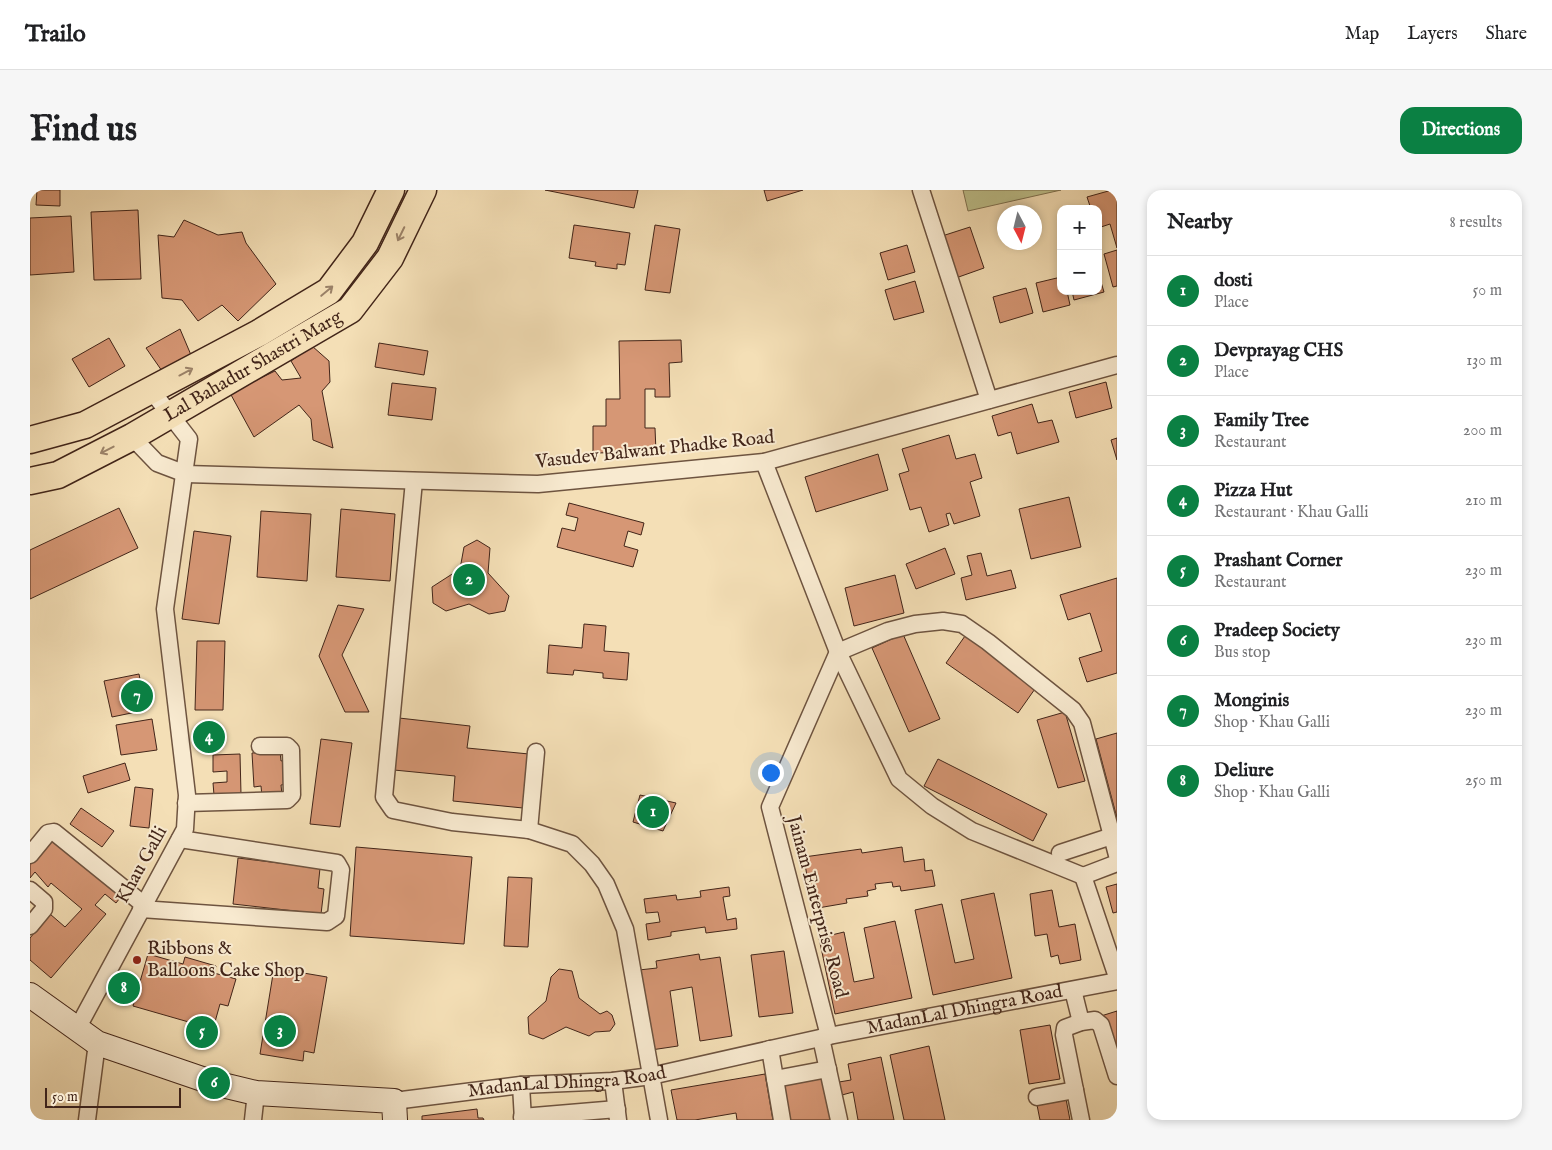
<!DOCTYPE html>
<html lang="en">
<head>
<meta charset="utf-8">
<style>
  :root { --surface:#fff; --page:#f6f6f6; --text:#202124; --muted:#757577; --line:#e0e0e0; --accent:#0b8043 }
  body { margin:0; font-family:"IM FELL English",serif; background:var(--page); color:var(--text) }
  .controls { position:absolute; right:15px; top:15px; display:grid; overflow:hidden; border-radius:10px; box-shadow:0 2px 8px #0003 }
  .controls button { width:45px; height:45px; display:grid; place-items:center; padding:0; border:0; border-bottom:1px solid var(--line); background:var(--surface); color:var(--text); font:25px sans-serif }
  .compass { position:absolute; left:967px; top:15px; width:45px; height:45px; border-radius:50%; background:var(--surface); box-shadow:0 2px 8px #0003; rotate:173deg }
  .scale { position:absolute; left:15px; bottom:12px; width:136px; box-sizing:border-box; padding-left:5px; border:2px solid #422519; border-top:0; font-size:14px; line-height:18px; white-space:nowrap; color:#422519; -webkit-text-stroke:4px #f8ead0; paint-order:stroke }
  .you { position:absolute; left:740px; top:582px; width:18px; height:18px; margin:-12px; border:4px solid #fff; border-radius:50%; background:#1a73e8; box-shadow:0 0 0 8px #1a73e833 }
  .badge { display:grid; place-items:center; width:32px; height:32px; border-radius:50%; background:var(--accent); color:#fff; font-size:16px; font-weight:700 }
  .pin { position:absolute; translate:-50% -50%; border:2px solid #fff; box-shadow:0 1px 5px #0006 }
  .list { margin:0; padding:0; list-style:none }
  h2 { display:flex; justify-content:space-between; align-items:center; height:65px; margin:0; padding:0 20px; font-size:21px }
  h2 small { font-size:16px; font-weight:400; color:var(--muted) }
  .list li { display:grid; grid-template-columns:32px 1fr auto; gap:15px; align-items:center; box-sizing:border-box; height:70px; padding:0 20px; border-top:1px solid var(--line) }
  .list b { display:block; font-size:19px; white-space:nowrap }
  .list p { margin:0; font-size:16px; white-space:nowrap; color:var(--muted) }
  .list em { font-size:16px; font-style:normal; color:var(--muted) }
  .map { position:relative; flex:none; width:1087px; height:930px; overflow:hidden; border-radius:15px }
  header { display:flex; align-items:center; gap:30px; box-sizing:border-box; height:70px; padding:0 25px; background:var(--surface); border-bottom:1px solid var(--line) }
  header strong { font-size:24px }
  nav { display:flex; gap:28px; margin-inline-start:auto; font-size:18px }
  .intro { display:flex; align-items:center; justify-content:space-between; box-sizing:border-box; height:120px; padding:0 30px }
  h1 { margin:0; font-size:35px }
  .button { padding:12px 22px; border-radius:15px; background:var(--accent); color:#fff; font-size:18px; font-weight:700 }
  main { display:flex; gap:30px; padding:0 30px }
  aside { flex:1; background:var(--surface); border-radius:15px; box-shadow:0 2px 8px #0003 }
  .map>svg:first-child { display:block }
  .green { fill:#bec18c; stroke:#807352 }
  .building { fill:#d69775; stroke:#422519 }
  .lines { fill:none; stroke-linecap:round; stroke-linejoin:round }
  .street-casing { stroke:#6e5440; stroke-width:19 }
  .secondary-casing { stroke:#422519; stroke-width:26 }
  .primary-casing { stroke:#422519; stroke-width:29 }
  .street { stroke:#f8ead0; stroke-width:16 }
  .secondary { stroke:#f8ead0; stroke-width:24 }
  .primary { stroke:#f4dfb6; stroke-width:26 }
  .oneway { stroke:#9b8268 }
  .poi-dot { fill:#8f2418; stroke:#f8ead0; stroke-width:2 }
  .labels { text-anchor:middle; dominant-baseline:central; stroke-width:4; stroke-linejoin:round; paint-order:stroke }
  .street-label { font-size:19px; fill:#422519; stroke:#f8ead0 }
  .poi-label { font-size:19px; fill:#422519; stroke:#f8ead0; text-anchor:start }
</style>
</head>
<body>
<header>
<strong>Trailo</strong>
<nav><a>Map</a><a>Layers</a><a>Share</a></nav>
</header>
<div class="intro"><h1>Find us</h1><a class="button">Directions</a></div>
<main>
<div class="map">
<svg width="1087" height="930" viewBox="0 0 1087 930">
  <rect width="100%" height="100%" fill="#f4dfb6"/>
  <filter id="stains"><feTurbulence type="fractalNoise" baseFrequency=".004" numOctaves="4"/><feColorMatrix values="0 0 0 0 .2 0 0 0 0 .09 0 0 0 0 .02 0 0 0 .5 -.17"/></filter>
  <radialGradient id="worn" r=".72"><stop offset=".6" stop-color="#630" stop-opacity="0"/><stop offset="1" stop-color="#630" stop-opacity=".3"/></radialGradient>
  <polygon class="green" points="933,0 1031,0 938,21"/>
  <g class="building">
    <polygon points="7,0 30,0 30,16 6,15"/>
    <polygon points="515,0 608,0 604,18"/>
    <polygon points="734,0 773,0 737,11"/>
    <polygon points="1082,0 1087,0 1087,58 1080,34 1068,38 1068,19 1061,19 1057,7"/>
    <polygon points="108,20 111,89 64,90 61,22"/>
    <polygon points="41,26 44,82 0,85 0,28"/>
    <polygon points="154,30 188,45 212,42 216,53 246,94 208,131 192,115 168,131 152,110 132,108 128,45 144,47"/>
    <polygon points="544,35 600,43 595,75 587,74 587,79 565,76 566,72 539,68"/>
    <polygon points="625,35 650,39 640,103 615,100"/>
    <polygon points="940,37 954,78 923,89 909,47"/>
    <polygon points="877,55 885,82 858,90 850,63"/>
    <polygon points="1087,60 1087,96 1083,97 1074,64"/>
    <polygon points="1068,82 1074,102 1044,110 1042,101 1068,101"/>
    <polygon points="1031,87 1031,101 1037,101 1040,115 1013,122 1006,93"/>
    <polygon points="885,91 894,122 864,130 855,100"/>
    <polygon points="996,98 1003,123 970,133 963,107"/>
    <polygon points="150,139 161,165 132,181 116,158"/>
    <polygon points="79,148 95,176 59,197 42,169"/>
    <polygon points="651,150 652,172 639,173 640,207 625,207 625,199 615,199 615,238 625,238 626,262 563,263 563,236 576,236 576,209 590,209 589,151"/>
    <polygon points="349,153 398,161 394,185 345,177"/>
    <polygon points="282,156 299,171 300,192 292,201 303,258 283,250 281,229 269,215 224,247 200,203 245,181 252,190 271,188 261,171"/>
    <polygon points="1076,192 1082,218 1046,228 1039,202"/>
    <polygon points="362,193 406,198 402,230 358,225"/>
    <polygon points="1002,214 1008,233 1022,230 1029,252 987,264 981,242 968,246 962,226"/>
    <polygon points="919,245 926,269 945,264 952,288 940,292 950,326 924,334 920,323 916,324 919,335 899,342 891,317 880,320 869,284 879,281 872,259"/>
    <polygon points="1087,248 1087,270 1081,250"/>
    <polygon points="848,264 858,300 786,322 775,287"/>
    <polygon points="1039,307 1051,357 1001,369 989,319"/>
    <polygon points="539,313 614,333 611,345 598,341 594,356 608,360 603,377 527,357 532,338 545,341 548,328 536,325"/>
    <polygon points="89,318 108,358 0,409 0,360"/>
    <polygon points="311,319 365,324 360,391 306,387"/>
    <polygon points="231,321 281,324 277,391 227,387"/>
    <polygon points="164,341 201,346 189,434 152,429"/>
    <polygon points="447,350 460,358 458,383 479,406 475,421 459,424 439,414 416,421 403,413 402,397 430,379 434,357"/>
    <polygon points="915,358 925,384 886,399 876,374"/>
    <polygon points="951,363 957,386 981,380 986,398 936,410 931,388 942,385 937,366"/>
    <polygon points="865,385 874,423 824,436 815,398"/>
    <polygon points="1087,388 1087,483 1057,492 1049,468 1072,461 1060,423 1038,430 1030,405"/>
    <polygon points="308,415 334,419 312,465 339,522 315,522 289,466"/>
    <polygon points="554,434 576,436 574,461 599,463 597,490 573,488 573,483 544,480 543,485 517,483 519,455 552,458"/>
    <polygon points="873,444 910,529 879,542 842,458"/>
    <polygon points="935,446 1007,496 988,523 916,473"/>
    <polygon points="167,451 195,451 193,520 165,520"/>
    <polygon points="109,484 116,520 82,527 74,491"/>
    <polygon points="1035,522 1055,591 1028,598 1007,530"/>
    <polygon points="369,528 440,536 437,558 499,564 493,618 423,611 425,586 364,580"/>
    <polygon points="122,529 127,560 91,565 86,535"/>
    <polygon points="1087,543 1087,628 1066,549"/>
    <polygon points="291,549 322,553 310,637 280,634"/>
    <polygon points="250,561 251,571 255,570 257,594 251,595 252,605 232,607 231,596 224,597 222,563"/>
    <polygon points="210,564 211,604 184,605 183,593 197,592 197,581 183,582 183,565"/>
    <polygon points="908,569 1017,624 1003,651 894,596"/>
    <polygon points="95,573 100,590 58,603 53,586"/>
    <polygon points="105,597 123,599 119,638 100,636"/>
    <polygon points="610,605 646,613 633,641 603,632"/>
    <polygon points="51,618 84,641 72,657 40,634"/>
    <polygon points="20,647 93,704 86,713 75,704 65,715 76,724 21,788 0,770 0,748 20,724 35,737 52,719 21,693 18,697 5,682 0,688 0,671"/>
    <polygon points="326,657 442,667 434,754 320,746"/>
    <polygon points="872,657 874,672 894,669 895,681 902,680 905,696 871,701 870,696 863,697 862,692 845,694 846,699 837,701 838,706 816,709 817,713 782,719 774,667 831,659 832,663"/>
    <polygon points="208,668 290,678 288,698 294,699 291,724 203,714"/>
    <polygon points="478,687 502,688 498,757 474,756"/>
    <polygon points="1087,694 1087,722 1083,723 1076,697"/>
    <polygon points="699,697 700,706 693,707 697,730 706,728 707,739 676,743 675,737 641,742 641,746 618,750 616,734 630,732 628,722 616,723 614,709 646,705 647,710 671,707 670,701"/>
    <polygon points="1022,700 1029,737 1045,734 1051,770 1030,774 1028,765 1021,767 1017,744 1005,746 1000,704"/>
    <polygon points="964,703 982,788 903,805 885,720 912,714 925,773 944,769 931,710"/>
    <polygon points="865,731 882,808 805,824 789,748 814,742 824,792 844,788 834,738"/>
    <polygon points="754,761 763,823 729,827 721,765"/>
    <polygon points="118,764 153,774 155,767 186,776 184,783 206,789 198,816 190,814 183,839 103,816"/>
    <polygon points="669,764 670,770 690,767 702,846 670,851 662,797 640,801 648,856 621,860 609,780 627,778 626,771"/>
    <polygon points="244,778 297,787 284,863 274,861 273,871 230,864"/>
    <polygon points="529,779 542,781 549,808 570,824 577,821 582,825 585,834 580,841 565,842 559,846 536,837 513,849 499,844 498,827 516,811 521,787"/>
    <polygon points="1087,821 1087,874 1071,826"/>
    <polygon points="1020,835 1030,889 999,894 990,840"/>
    <polygon points="899,856 915,930 874,930 860,865"/>
    <polygon points="851,867 864,930 828,930 823,902 812,905 809,892 821,890 818,874"/>
    <polygon points="795,883 804,930 757,930 750,891"/>
    <polygon points="735,884 743,930 707,930 706,923 665,930 647,930 641,900"/>
    <polygon points="1036,909 1040,930 1010,930 1007,915"/>
    <polygon points="447,919 448,928 453,928 454,930 392,930 392,926"/>
  </g>
  <g class="lines">
    <g class="street-casing">
      <g id="street">
        <polyline points="891,0 959,210"/>
        <polyline points="102,247 127,273 156,284 508,294 734,272 1087,175"/>
        <polyline points="734,272 808,462 869,589 902,616 942,641 1053,686"/>
        <polyline points="384,291 354,607 363,620 422,632 499,640 542,654 562,674 576,694 595,739 629,930"/>
        <polyline points="156,613 257,610 262,605 261,560 257,556 230,556"/>
        <polyline points="499,640 506,562"/>
        <polyline points="1030,663 1082,646"/>
        <polyline points="0,665 18,643 24,642 113,714"/>
        <polyline points="1053,686 1087,787"/>
        <polyline points="1053,686 1087,673"/>
        <polyline points="0,700 14,712 14,719 0,736"/>
        <polyline points="111,719 297,732 306,726 311,680 307,673 150,649"/>
        <polyline points="1043,800 1051,832"/>
        <polyline points="47,839 155,639 157,605 135,419 159,249 121,200"/>
        <polyline points="799,846 740,617 808,462 858,441 885,434 913,431 932,434 958,452 1043,520 1052,533 1087,665"/>
        <polyline points="791,848 809,930"/>
        <polyline points="740,859 752,930"/>
        <polyline points="745,889 798,879"/>
        <polyline points="583,891 588,930"/>
        <polyline points="491,895 493,930"/>
        <polyline points="1007,907 1045,900"/>
        <path id="s1" d="M364,911l127,-16 92,-4 38,-5 178,-40 288,-55"/>
        <polyline points="492,927 587,919"/>
        <polyline points="57,930 67,853"/>
        <polyline points="223,930 226,903"/>
        <polyline points="1051,930 1034,845 1035,838 1051,832 1065,830 1071,835 1087,886"/>
      </g>
    </g>
    <g class="secondary-casing">
      <polyline id="secondary" points="0,805 67,853 184,893 226,903 364,911 365,930"/>
    </g>
    <g class="primary-casing">
      <g id="primary">
        <polyline points="0,250 55,235 229,143 299,101 335,53 361,0"/>
        <path id="s2" d="M0,291l28,-6 74,-38 218,-127 40,-52 33,-68"/>
      </g>
    </g>
    <use href="#street" class="street"/>
    <use href="#secondary" class="secondary"/>
    <use href="#primary" class="primary"/>
  </g>
  <defs><path id="oneway-shaft" d="M-6 0H5M1.5-3L5.5 0L1.5 3" fill="none" stroke-width="1.6" stroke-linecap="round" stroke-linejoin="round" transform="scale(1.25)"/></defs>
  <g class="oneway">
    <use href="#oneway-shaft" transform="translate(371 44) rotate(116)"/>
    <use href="#oneway-shaft" transform="translate(297 101) rotate(-40)"/>
    <use href="#oneway-shaft" transform="translate(156 182) rotate(-28)"/>
    <use href="#oneway-shaft" transform="translate(77 260) rotate(153)"/>
  </g>
  <circle class="poi-dot" cx="107" cy="770" r="5"/>
  <g class="labels">
    <g class="street-label">
      <text stroke="none"><textPath href="#s2" startOffset="252">Lal Bahadur Shastri Marg</textPath></text>
      <text transform="translate(625 260) rotate(-6)">Vasudev Balwant Phadke Road</text>
      <text transform="translate(112 675) rotate(-61)">Khau Galli</text>
      <text transform="translate(787 717) rotate(75)">Jainam Enterprise Road</text>
      <text stroke="none"><textPath href="#s1" startOffset="579">MadanLal Dhingra Road</textPath></text>
      <text stroke="none"><textPath href="#s1" startOffset="174">MadanLal Dhingra Road</textPath></text>
    </g>
    <g class="poi-label">
      <text x="117" y="759">Ribbons &amp;<tspan x="117" dy="22">Balloons Cake Shop</tspan></text>
    </g>
  </g>
  <rect width="100%" height="100%" filter="url(#stains)"/>
  <rect width="100%" height="100%" fill="url(#worn)"/>
</svg>
<div class="controls">
<button>+</button>
<button>−</button>
</div>
<svg class="compass" viewBox="-18 -18 36 36"><path d="M0-13l5 13h-10z" fill="#e53935"/><path d="M0 13l5-13h-10z" fill="#757577"/></svg>
<div class="scale">50 m</div>
<div class="you"></div>
<div class="pin badge" style="left:623px;top:622px">1</div>
<div class="pin badge" style="left:439px;top:390px">2</div>
<div class="pin badge" style="left:250px;top:841px">3</div>
<div class="pin badge" style="left:179px;top:547px">4</div>
<div class="pin badge" style="left:172px;top:842px">5</div>
<div class="pin badge" style="left:184px;top:893px">6</div>
<div class="pin badge" style="left:107px;top:506px">7</div>
<div class="pin badge" style="left:94px;top:798px">8</div>
</div>
<aside>
<h2>Nearby<small>8 results</small></h2>
<ul class="list">
<li><span class="badge">1</span><div><b>dosti</b><p>Place</p></div><em>50 m</em></li>
<li><span class="badge">2</span><div><b>Devprayag CHS</b><p>Place</p></div><em>130 m</em></li>
<li><span class="badge">3</span><div><b>Family Tree</b><p>Restaurant</p></div><em>200 m</em></li>
<li><span class="badge">4</span><div><b>Pizza Hut</b><p>Restaurant · Khau Galli</p></div><em>210 m</em></li>
<li><span class="badge">5</span><div><b>Prashant Corner</b><p>Restaurant</p></div><em>230 m</em></li>
<li><span class="badge">6</span><div><b>Pradeep Society</b><p>Bus stop</p></div><em>230 m</em></li>
<li><span class="badge">7</span><div><b>Monginis</b><p>Shop · Khau Galli</p></div><em>230 m</em></li>
<li><span class="badge">8</span><div><b>Deliure</b><p>Shop · Khau Galli</p></div><em>250 m</em></li>
</ul>
</aside>
</main>
</body>
</html>
